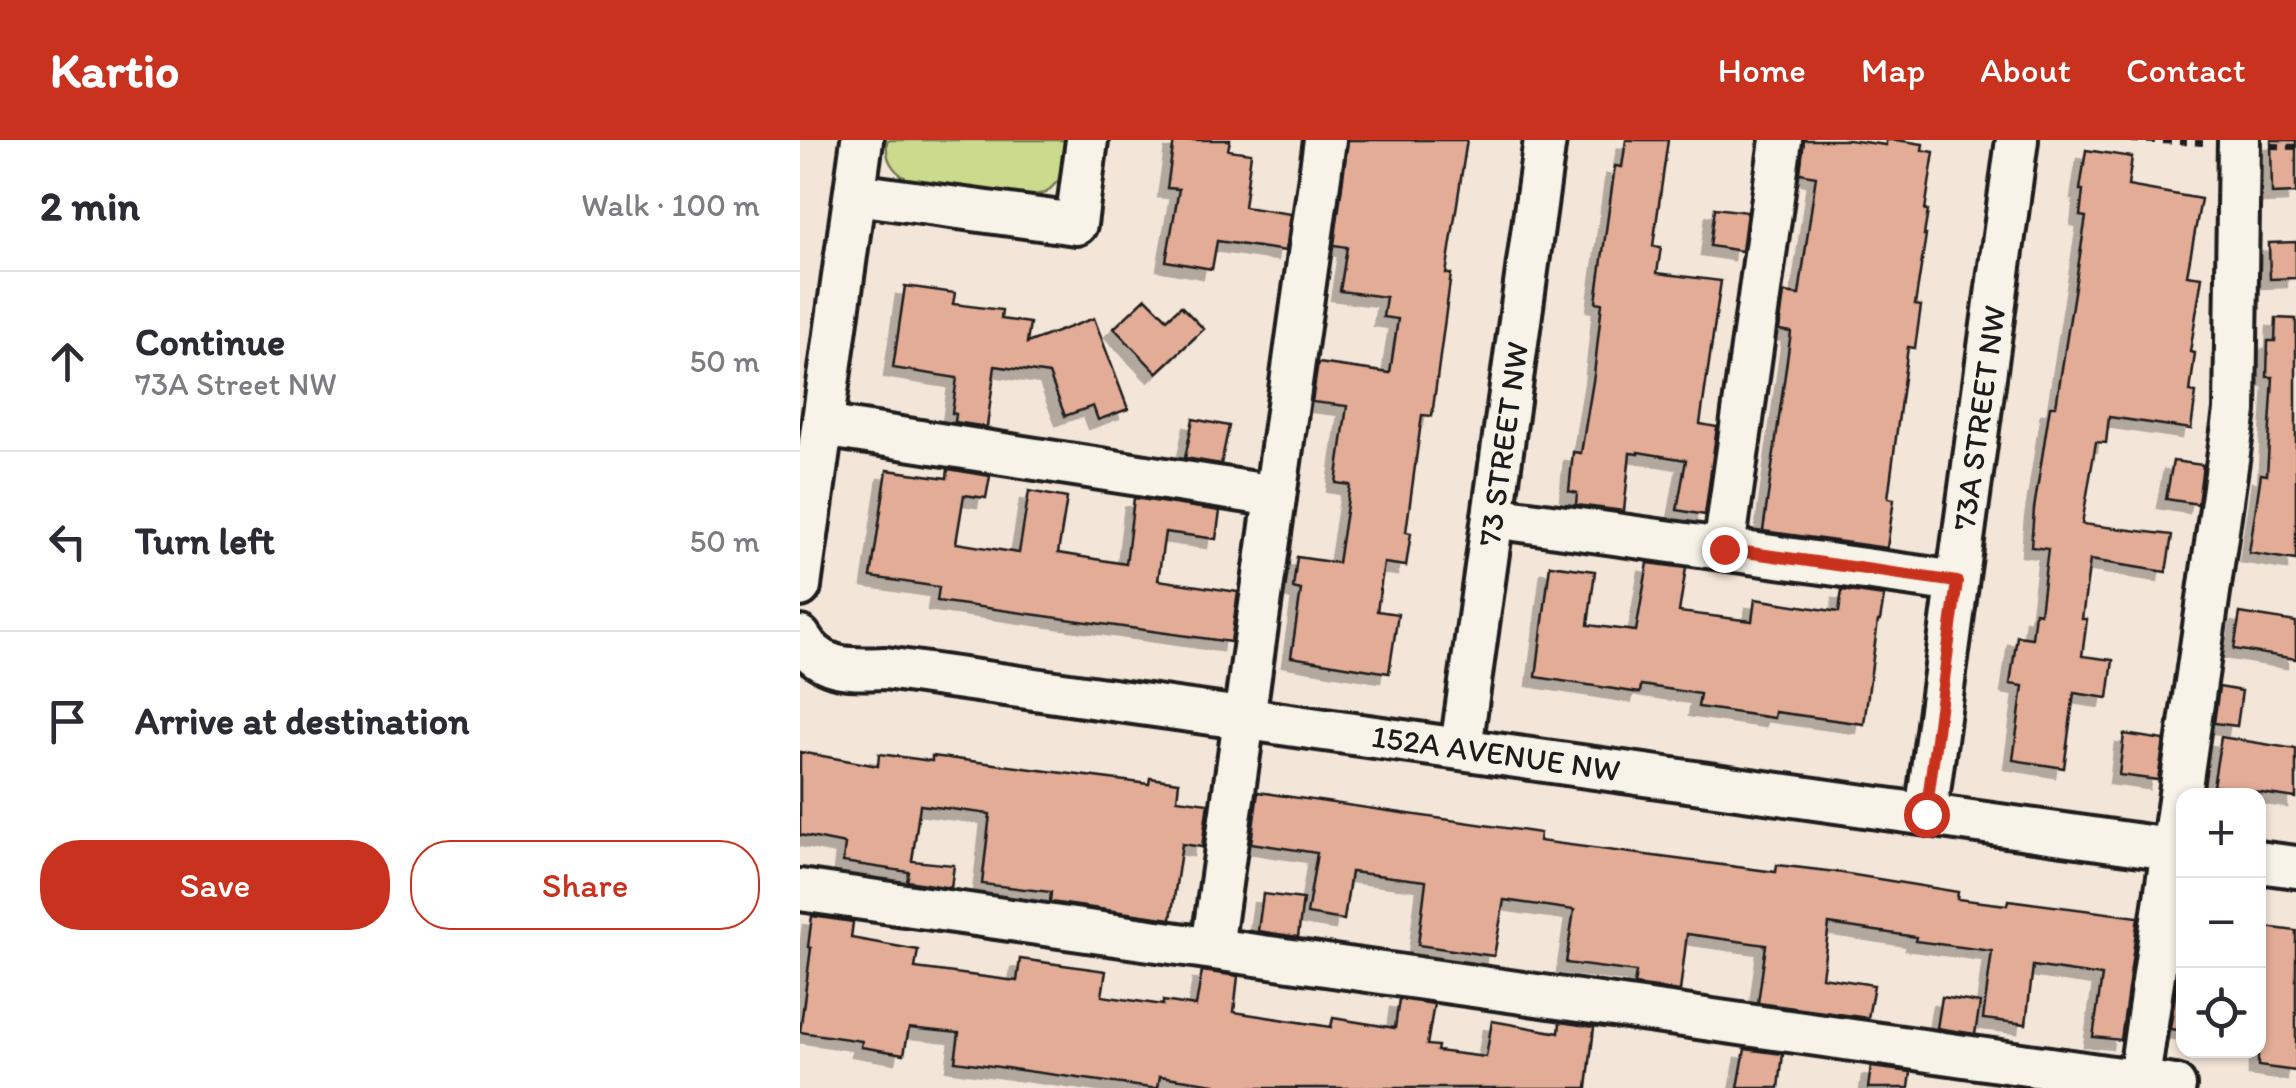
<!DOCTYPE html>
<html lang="en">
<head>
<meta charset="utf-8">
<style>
  :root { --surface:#fff; --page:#f2f2f3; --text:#2b2b33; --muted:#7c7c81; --line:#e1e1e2; --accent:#c8321e }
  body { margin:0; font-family:Itim,sans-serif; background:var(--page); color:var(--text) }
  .controls { position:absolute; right:30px; bottom:30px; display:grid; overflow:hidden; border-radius:20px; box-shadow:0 2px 8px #0004 }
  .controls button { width:90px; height:90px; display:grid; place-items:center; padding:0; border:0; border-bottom:2px solid var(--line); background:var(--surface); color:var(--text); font:50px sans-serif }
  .stop { position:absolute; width:30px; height:30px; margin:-22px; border:8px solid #c8321e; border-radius:50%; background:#fff }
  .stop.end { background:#c8321e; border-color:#fff; box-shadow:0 2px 10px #0008 }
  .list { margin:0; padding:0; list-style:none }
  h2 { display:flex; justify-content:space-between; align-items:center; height:130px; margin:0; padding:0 40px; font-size:42px }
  h2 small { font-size:32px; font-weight:400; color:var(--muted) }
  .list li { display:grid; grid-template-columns:65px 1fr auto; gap:30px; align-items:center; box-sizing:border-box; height:180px; padding:0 40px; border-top:2px solid var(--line) }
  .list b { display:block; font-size:38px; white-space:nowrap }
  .list p { margin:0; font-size:32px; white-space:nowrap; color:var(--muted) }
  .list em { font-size:32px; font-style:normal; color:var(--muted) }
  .actions { display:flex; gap:20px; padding:30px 40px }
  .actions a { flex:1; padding:22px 0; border:2px solid var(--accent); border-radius:40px; text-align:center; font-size:35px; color:var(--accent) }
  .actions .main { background:var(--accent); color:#fff }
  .icon { flex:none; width:55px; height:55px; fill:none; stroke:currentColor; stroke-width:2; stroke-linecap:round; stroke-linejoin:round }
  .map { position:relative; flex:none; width:1496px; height:948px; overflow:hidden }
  header { display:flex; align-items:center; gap:60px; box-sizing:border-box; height:140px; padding:0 50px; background:var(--accent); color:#fff }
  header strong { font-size:48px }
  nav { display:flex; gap:55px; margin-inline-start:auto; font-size:35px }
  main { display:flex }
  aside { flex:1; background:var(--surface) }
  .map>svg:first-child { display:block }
  .green { fill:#cbda8d; stroke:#747b54; stroke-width:2.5 }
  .building { fill:#e2ac97; stroke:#1c1c1c; stroke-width:2.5; filter:url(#shadow) }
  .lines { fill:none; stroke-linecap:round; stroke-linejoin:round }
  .minor-casing { stroke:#1c1c1c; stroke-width:48 }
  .path { stroke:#1c1c1c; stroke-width:6; stroke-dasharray:8 8; stroke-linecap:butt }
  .minor { stroke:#f7f3e8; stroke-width:40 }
  .route { stroke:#c8321e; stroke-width:12 }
  .labels { text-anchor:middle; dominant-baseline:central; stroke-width:9; stroke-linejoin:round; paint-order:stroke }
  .street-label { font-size:32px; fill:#1c1c1c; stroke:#f7f3e8 }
</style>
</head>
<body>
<header>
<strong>Kartio</strong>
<nav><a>Home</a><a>Map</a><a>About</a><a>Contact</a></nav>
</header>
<main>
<aside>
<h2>2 min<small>Walk · 100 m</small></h2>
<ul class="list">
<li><svg class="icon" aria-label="ahead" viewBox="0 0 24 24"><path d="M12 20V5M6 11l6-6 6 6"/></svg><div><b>Continue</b><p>73A Street NW</p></div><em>50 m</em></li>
<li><svg class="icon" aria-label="left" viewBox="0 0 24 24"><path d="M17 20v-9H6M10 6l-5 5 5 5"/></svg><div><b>Turn left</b></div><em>50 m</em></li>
<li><svg class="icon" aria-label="arrive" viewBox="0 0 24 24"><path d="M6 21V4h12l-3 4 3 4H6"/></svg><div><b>Arrive at destination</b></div></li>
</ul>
<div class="actions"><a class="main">Save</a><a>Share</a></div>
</aside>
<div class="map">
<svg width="1496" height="948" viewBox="0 0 1496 948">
  <defs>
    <filter id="shadow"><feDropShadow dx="-9" dy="9" stdDeviation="0" flood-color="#0004"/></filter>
  </defs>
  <rect width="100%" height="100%" fill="#f3e5d8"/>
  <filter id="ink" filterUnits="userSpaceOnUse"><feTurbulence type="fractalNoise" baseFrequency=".01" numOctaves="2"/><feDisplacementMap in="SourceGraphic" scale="20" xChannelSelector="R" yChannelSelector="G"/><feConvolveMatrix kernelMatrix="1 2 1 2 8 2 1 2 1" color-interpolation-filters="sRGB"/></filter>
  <g filter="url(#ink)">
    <path class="green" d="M87,0h180l-5,37 -16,16 -20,3 -119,-17c-15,-9 -22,-20 -20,-39z"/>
    <g class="building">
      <polygon points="374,0 430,0 428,10 451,13 444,67 491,74 486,111 417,101 412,129 366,121 379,49 367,48"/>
      <polygon points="548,0 667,0 646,134 651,134 632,276 622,275 606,392 611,393 606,426 584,423 577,471 598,474 589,533 491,517 501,450 493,448 497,417 538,423 550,345 536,343 547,266 512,262 518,223 590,233 598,179 583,177 586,157 540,151 547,107 534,105"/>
      <polygon points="826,0 868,0 853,106 861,107 857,133 921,141 900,284 917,287 905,375 877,370 886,320 838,312 838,314 830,313 824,371 776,365 777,353 769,351 773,312 781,313 794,235 802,163 796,162 815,26 822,27"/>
      <polygon points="1004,0 1048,0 1086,5 1086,0 1096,0 1123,4 1122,10 1134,12 1125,70 1128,71 1124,95 1126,95 1115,165 1121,166 1115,208 1108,207 1088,358 1094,359 1087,408 963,391 991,192 979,190 984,153 999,155 1016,36 1000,33"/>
      <polygon points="1471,0 1496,0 1496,53 1472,54"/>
      <polygon points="1286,10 1332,17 1328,46 1401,59 1387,135 1402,137 1390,212 1395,213 1390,252 1396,253 1391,289 1309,277 1306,303 1296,302 1282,384 1372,395 1366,432 1290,420 1282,479 1287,479 1282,516 1313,520 1308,558 1274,553 1264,628 1213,620 1223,546 1210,544 1217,496 1232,498 1235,472 1240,473 1248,409 1231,407 1234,369 1250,266 1256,266 1286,77 1280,76 1283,50 1280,50"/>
      <polygon points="915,68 947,72 942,111 910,106"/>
      <polygon points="1496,102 1496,138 1470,139 1469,103"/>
      <polygon points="105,146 155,153 153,164 202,170 201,179 230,183 227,203 294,178 328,269 298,280 293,266 265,276 249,234 195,226 187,287 155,282 156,274 152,273 157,238 93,228"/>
      <polygon points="346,158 367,179 381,166 404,189 357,233 314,188"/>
      <polygon points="1476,178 1496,179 1496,420 1449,413 1461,334 1467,335 1473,237 1467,237 1468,201 1475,201"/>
      <polygon points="393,279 429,286 421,324 385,318"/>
      <polygon points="1373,321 1403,325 1398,364 1366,359"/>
      <polygon points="148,329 190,336 186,358 164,355 156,403 219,413 229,351 267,358 258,413 326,424 334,358 420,371 416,399 365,392 358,440 438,452 431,502 137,461 139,447 71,437 87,330 147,338"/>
      <polygon points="848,423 886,428 879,472 952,481 955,459 1039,472 1042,450 1084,456 1080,481 1078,481 1064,584 975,572 974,578 898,567 900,554 841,545 840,553 736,537 750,425 795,431 788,485 836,491"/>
      <polygon points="1440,473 1496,482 1496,519 1434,509"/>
      <polygon points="1419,547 1442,551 1437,586 1414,583"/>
      <polygon points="1324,594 1364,600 1358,640 1319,635"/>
      <polygon points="1421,597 1496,609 1496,658 1413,646"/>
      <polygon points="0,612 78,626 79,614 132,621 132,616 349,644 350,638 379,642 377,659 408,663 402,707 382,704 371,779 250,762 251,752 182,744 190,674 120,665 112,721 154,725 151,748 107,741 109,732 43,722 45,704 0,695"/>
      <polygon points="458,652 740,693 739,701 976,732 977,725 1036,732 1158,752 1157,759 1207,765 1208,760 1338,777 1321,900 1293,897 1302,836 1233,826 1226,884 1183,879 1192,811 1115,801 1116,797 1029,784 1022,837 1074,845 1068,878 958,863 966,805 887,794 880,851 834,845 836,832 766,823 774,770 704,760 694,816 618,805 626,741 551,732 544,780 507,774 517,713 451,703"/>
      <polygon points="463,754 503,759 498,797 458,791"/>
      <polygon points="12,776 53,782 51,798 118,810 115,828 217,841 220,819 306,831 302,856 363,865 363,861 396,866 402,831 438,836 434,872 531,887 533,878 595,888 599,859 634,864 627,905 638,906 637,911 686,917 692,881 759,893 760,882 794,887 787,948 415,948 415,944 360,936 358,948 351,948 155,921 159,893 109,888 104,914 61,907 62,901 0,892 11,808 8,807"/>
      <polygon points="1458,786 1496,791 1496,931 1458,926"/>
      <polygon points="1384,796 1384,891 1370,889"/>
      <polygon points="1142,857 1180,863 1175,894 1137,888"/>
      <polygon points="945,909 983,914 979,948 938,948"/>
      <polygon points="1071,927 1111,932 1109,948 1068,948"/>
    </g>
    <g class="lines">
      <g class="minor-casing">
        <g id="minor">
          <polyline points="55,54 276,84 287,0"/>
          <polyline points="23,286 475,356"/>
          <polyline points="693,377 1157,442"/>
          <polyline points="924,409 981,0"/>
          <polyline points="0,446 62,0"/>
          <path d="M0,497c21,35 49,32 85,31l1299,183"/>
          <polyline points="661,608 745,0"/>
          <polyline points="1126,674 1217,0"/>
          <polyline points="1458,722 1496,727"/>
          <polyline points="0,750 1375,946"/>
          <polyline points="412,808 525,0"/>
          <polyline points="1339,939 1435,271 1439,0"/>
        </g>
      </g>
      <g class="path">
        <polyline points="1331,0 1405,3"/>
        <polyline points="1472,6 1496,7"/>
      </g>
      <use href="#minor" class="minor"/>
    </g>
  </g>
  <g class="lines" filter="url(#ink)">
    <polyline class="route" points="924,409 1157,442 1126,674"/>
  </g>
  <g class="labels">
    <g class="street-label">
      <text transform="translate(1179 278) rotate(-82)">73A STREET NW</text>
      <text transform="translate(703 304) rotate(-82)">73 STREET NW</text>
      <text transform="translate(696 613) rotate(8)">152A AVENUE NW</text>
    </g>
  </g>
</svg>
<div class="controls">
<button>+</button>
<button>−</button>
<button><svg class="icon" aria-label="locate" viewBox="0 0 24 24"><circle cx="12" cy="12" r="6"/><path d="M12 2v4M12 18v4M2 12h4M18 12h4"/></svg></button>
</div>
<div class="stop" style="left:1126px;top:674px"></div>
<div class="stop end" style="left:924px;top:409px"></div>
</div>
</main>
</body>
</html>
